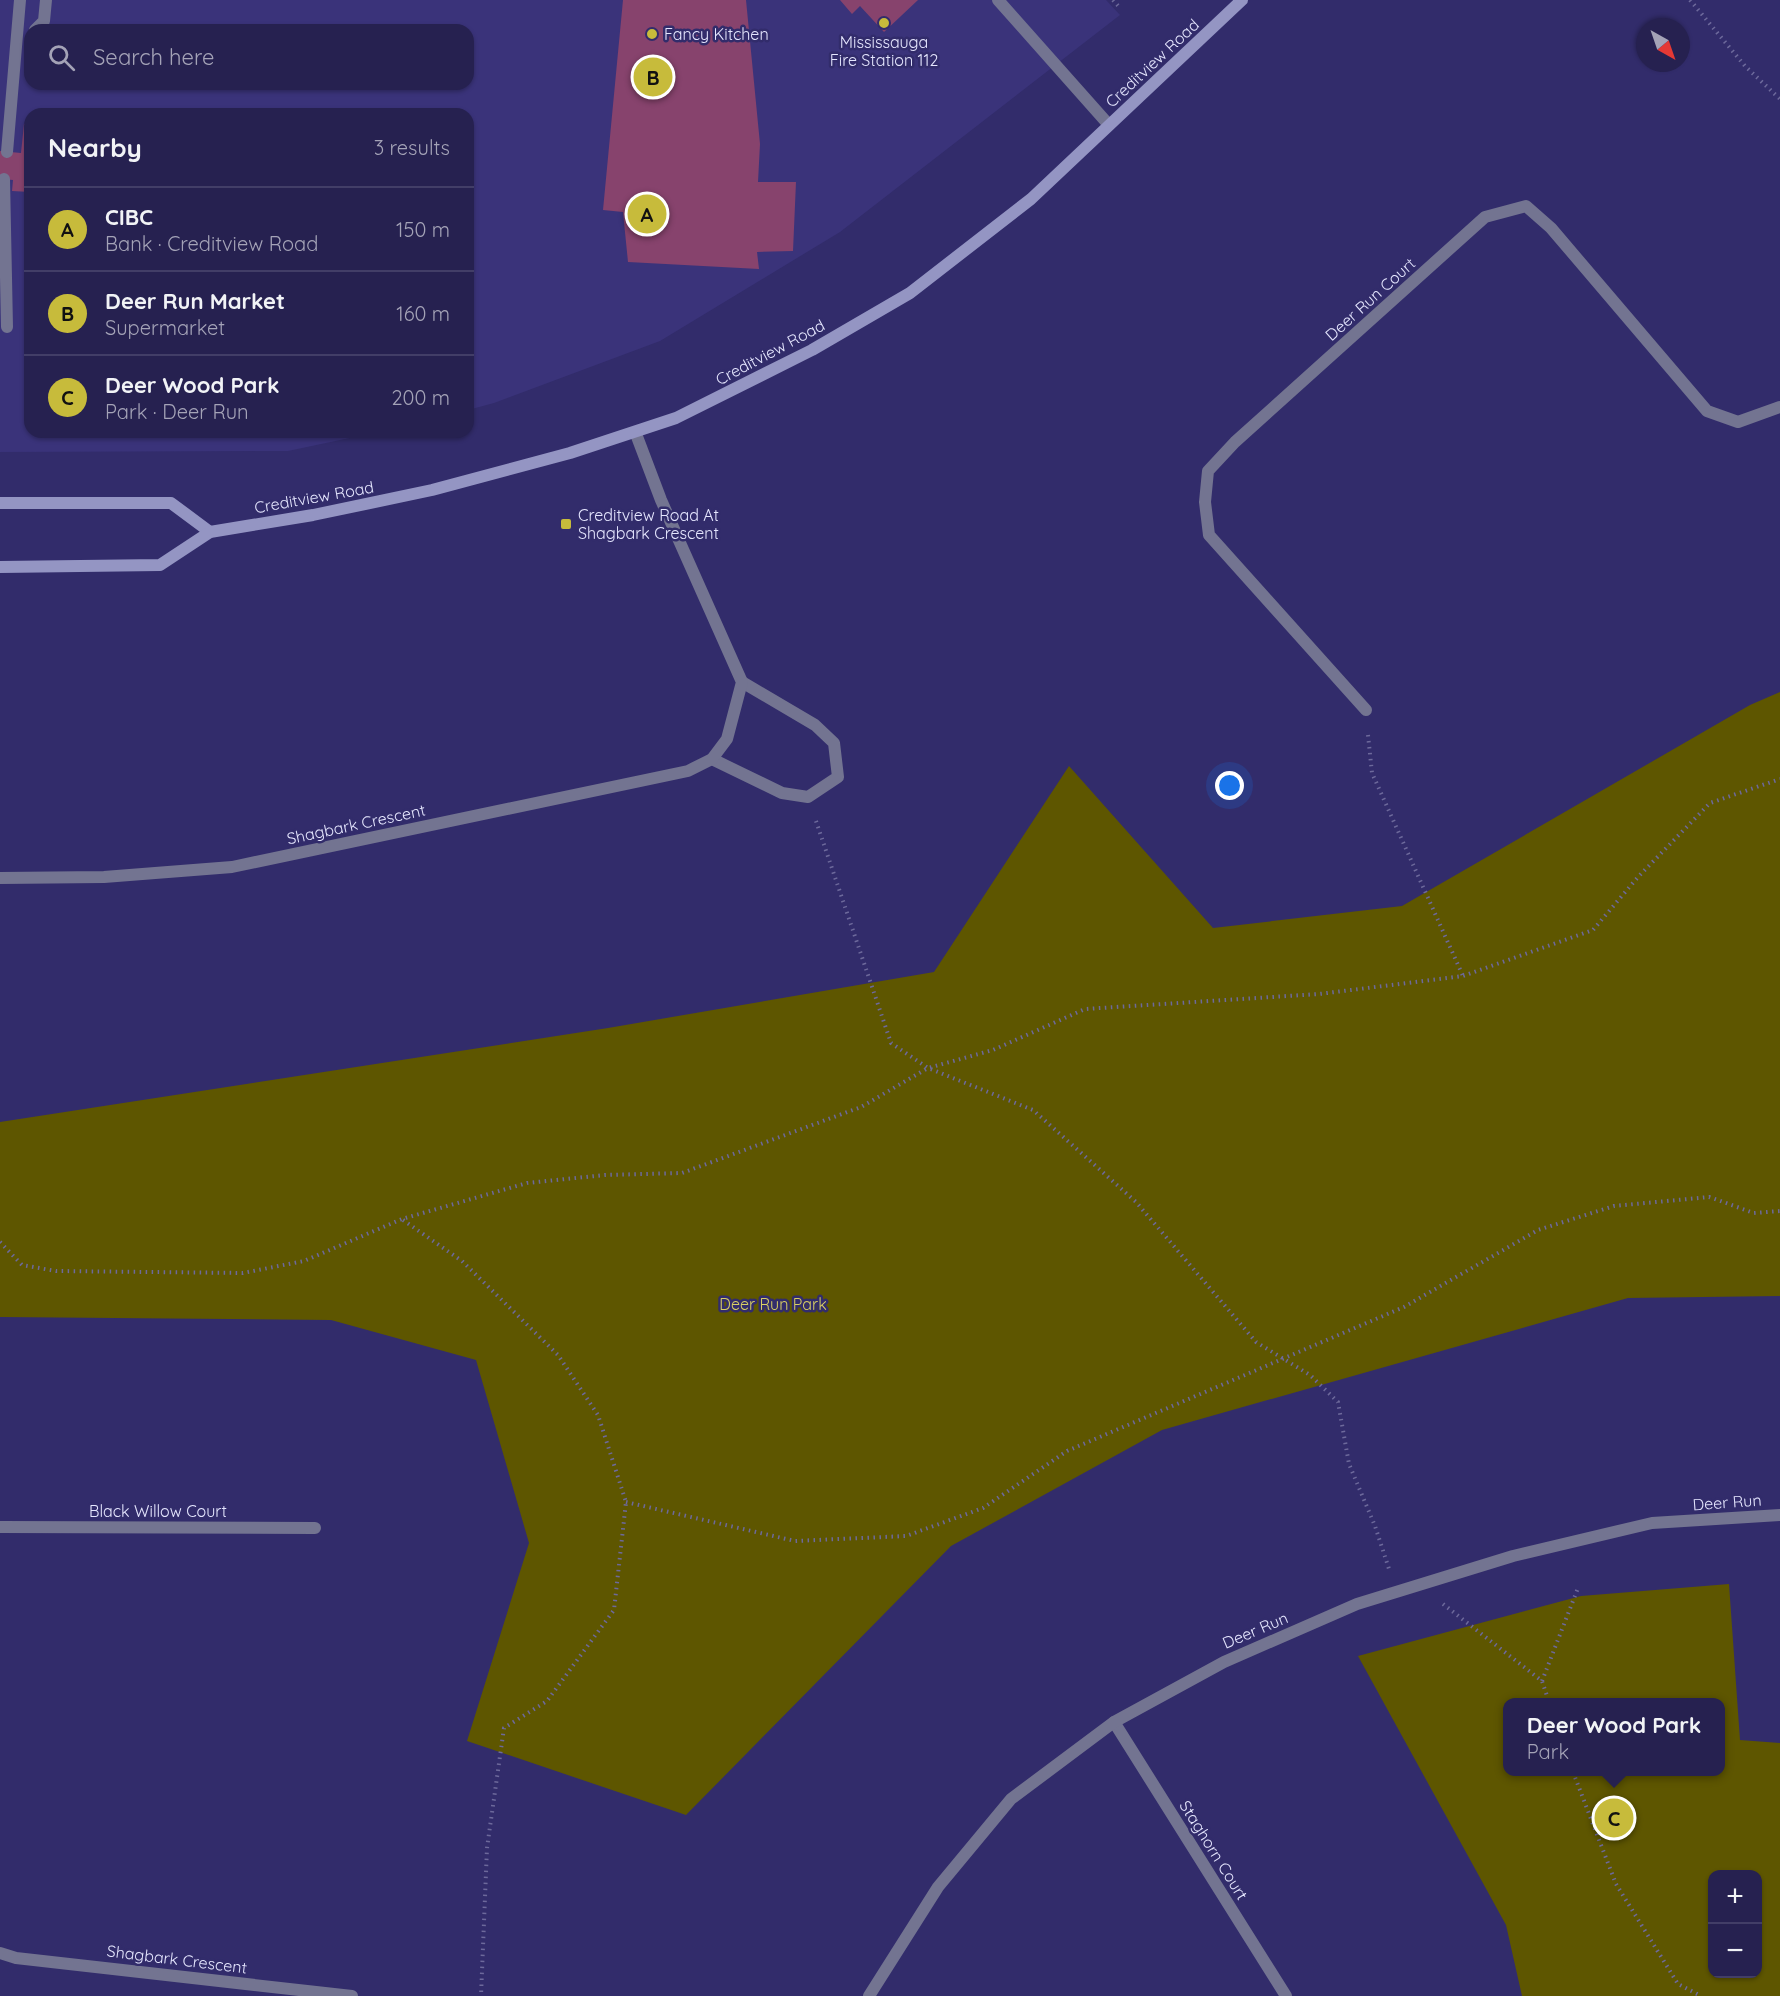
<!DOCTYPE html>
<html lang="en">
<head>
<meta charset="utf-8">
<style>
  :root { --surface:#262150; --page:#322e5a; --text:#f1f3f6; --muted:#a4a3b7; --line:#423e67; --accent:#c7bb3b }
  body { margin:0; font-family:Quicksand,sans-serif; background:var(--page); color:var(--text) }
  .controls { position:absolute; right:18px; bottom:18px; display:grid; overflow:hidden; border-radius:12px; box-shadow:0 2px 4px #0004 }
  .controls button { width:54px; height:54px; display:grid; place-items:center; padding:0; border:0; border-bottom:2px solid var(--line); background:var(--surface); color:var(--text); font:30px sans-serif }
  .compass { position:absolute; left:1636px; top:18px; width:54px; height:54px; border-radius:50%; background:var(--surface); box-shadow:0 2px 4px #0004; rotate:140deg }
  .you { position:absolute; left:1230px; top:786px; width:21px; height:21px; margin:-15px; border:4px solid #fff; border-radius:50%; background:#1a73e8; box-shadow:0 0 0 9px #1a73e833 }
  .badge { display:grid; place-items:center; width:39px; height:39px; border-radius:50%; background:var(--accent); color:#111; font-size:20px; font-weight:700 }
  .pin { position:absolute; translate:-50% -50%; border:3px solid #fff; box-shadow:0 2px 6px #0006 }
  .popup { position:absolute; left:1503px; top:1698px; width:222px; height:78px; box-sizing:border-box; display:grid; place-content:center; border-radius:12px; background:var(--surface); filter:drop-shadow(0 2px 4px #0005); font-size:20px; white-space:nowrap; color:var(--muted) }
  .popup b { font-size:22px; color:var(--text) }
  .popup::after { content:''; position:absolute; left:50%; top:100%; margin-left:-12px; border:12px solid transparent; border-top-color:var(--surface) }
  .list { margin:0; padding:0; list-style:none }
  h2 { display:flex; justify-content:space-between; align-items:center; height:78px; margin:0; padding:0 24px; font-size:26px }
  h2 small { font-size:20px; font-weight:400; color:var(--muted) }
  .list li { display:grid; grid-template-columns:39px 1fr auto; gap:18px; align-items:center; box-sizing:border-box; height:84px; padding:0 24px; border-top:2px solid var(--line) }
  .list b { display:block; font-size:22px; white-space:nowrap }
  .list p { margin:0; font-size:20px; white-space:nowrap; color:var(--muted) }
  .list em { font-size:20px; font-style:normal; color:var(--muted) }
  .icon { flex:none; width:33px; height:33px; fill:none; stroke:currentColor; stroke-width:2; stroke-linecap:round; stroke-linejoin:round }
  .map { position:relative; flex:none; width:1780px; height:1996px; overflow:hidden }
  .search { position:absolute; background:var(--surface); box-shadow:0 2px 4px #0004; left:24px; top:24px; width:450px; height:66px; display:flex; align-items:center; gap:15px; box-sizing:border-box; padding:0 21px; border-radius:18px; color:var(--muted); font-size:22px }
  .panel { position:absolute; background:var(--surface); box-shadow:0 2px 4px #0004; left:24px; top:108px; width:450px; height:330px; border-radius:18px }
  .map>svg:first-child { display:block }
  .built { fill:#3a337a; fill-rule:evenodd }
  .green { fill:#5e5600; fill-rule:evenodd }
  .building { fill:#87436d }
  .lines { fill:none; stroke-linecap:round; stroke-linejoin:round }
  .path { stroke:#6d699b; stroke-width:4; stroke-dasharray:1.5 4.5; stroke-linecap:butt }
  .lane { stroke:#737491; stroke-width:12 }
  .street { stroke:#737491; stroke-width:12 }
  .secondary { stroke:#9495c3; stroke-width:12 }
  .poi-dot { fill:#c7bb3b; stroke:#322c6b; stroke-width:2 }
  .labels { text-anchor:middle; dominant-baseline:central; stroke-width:5; stroke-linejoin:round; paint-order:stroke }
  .poi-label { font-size:16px; fill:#e5e6fe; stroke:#322c6b; text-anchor:start }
  .street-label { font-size:16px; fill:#e5e6fe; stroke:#322c6b }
  .park-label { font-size:16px; fill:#d9cf63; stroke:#322c6b }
</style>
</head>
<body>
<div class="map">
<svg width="1780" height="1996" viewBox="0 0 1780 1996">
  <rect width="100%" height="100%" fill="#322c6b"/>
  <path class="built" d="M0,0h1106l14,15 -280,217 -180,109 -166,62 -26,7v-296h-438v318h348l-90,19 -288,1zM30,30h438v54h-438z"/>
  <g class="green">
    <polygon points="1780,692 1780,1296 1628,1298 1162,1430 951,1546 686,1815 467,1741 529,1543 476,1360 331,1320 0,1317 0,1122 608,1028 934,972 1069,766 1213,928 1402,906 1750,705"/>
    <path d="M1729,1584l11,156 40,3v253h-258l-16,-71 -148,-269 223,-60zM1508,1702h212v70h-212zM1712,1874h46v100h-46z"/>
  </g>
  <g class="building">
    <polygon points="623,0 746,0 760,144 758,182 796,182 793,251 757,252 759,269 628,262 623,212 603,210"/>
    <polygon points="840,0 918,0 884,32 860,6 852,14"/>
    <polygon points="24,124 30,125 30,192 12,191 13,180 0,179 0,151 21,153"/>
  </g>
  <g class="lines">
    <g class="path">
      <polyline points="1113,0 1120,8"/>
      <polyline points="1690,0 1745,66 1780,99"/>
      <polyline points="1368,735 1372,773 1463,976"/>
      <polyline points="816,821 891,1043 928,1068 1033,1110 1136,1202 1256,1342 1310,1375 1338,1402 1349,1464 1375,1526 1389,1569"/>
      <polyline points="403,1220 462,1261 558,1355 598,1415 626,1502 614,1610 547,1701 504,1728 487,1848 481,1996"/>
      <polyline points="0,1242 22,1265 56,1271 243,1273 304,1261 402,1219 527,1183 605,1175 682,1173 861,1107 928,1068 993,1050 1085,1009 1319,994 1463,976 1593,930 1638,877 1710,803 1780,779"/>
      <polyline points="626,1502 795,1541 906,1536 983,1508 1067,1451 1404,1307 1538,1230 1614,1206 1709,1197 1754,1213 1780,1211"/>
      <polyline points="1443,1604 1542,1681 1549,1702"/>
      <polyline points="1542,1681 1578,1588"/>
      <polyline points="1573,1772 1616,1884 1678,1984 1701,1996"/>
    </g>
    <g class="lane">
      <polyline points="998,0 1109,125"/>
      <polyline points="35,30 44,21 46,0"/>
      <polyline points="7,152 20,0"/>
      <polyline points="4,179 7,327"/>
    </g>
    <g class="street">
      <polyline points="1366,710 1209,535 1205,502 1208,471 1235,442 1485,217 1526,206 1551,228 1707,411 1738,422 1780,407"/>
      <polyline points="712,759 782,793 808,797 838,777 834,743 815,725 742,682"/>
      <polyline points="0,878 104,877 232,867 688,771 712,759 727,739 742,682 661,500 636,434"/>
      <polyline points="0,1527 315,1528"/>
      <polyline points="1114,1722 1286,1996"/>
      <polyline points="0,1953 16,1958 352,1996"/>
      <polyline points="869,1996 938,1887 1011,1799 1114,1722 1224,1662 1357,1604 1513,1556 1652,1523 1780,1515"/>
    </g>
    <g class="secondary">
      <polyline points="0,503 171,503 210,532"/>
      <polyline points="0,567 160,565 210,532 313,515 432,490 570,453 676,418 812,350 910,293 1031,199 1242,0"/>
    </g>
  </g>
  <g class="poi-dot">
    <circle cx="884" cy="23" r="6"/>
    <circle cx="652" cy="34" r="6"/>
    <rect x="560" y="518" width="12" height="12" rx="3"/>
  </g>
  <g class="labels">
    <g class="poi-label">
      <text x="664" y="34">Fancy Kitchen</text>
      <text x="884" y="42" text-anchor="middle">Mississauga<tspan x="884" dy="18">Fire Station 112</tspan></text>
      <text x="578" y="515">Creditview Road At<tspan x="578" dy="18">Shagbark Crescent</tspan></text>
    </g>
    <g class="street-label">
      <text transform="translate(1152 63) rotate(-43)">Creditview Road</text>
      <text transform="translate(1370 299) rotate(-42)">Deer Run Court</text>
      <text transform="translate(770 352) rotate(-28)">Creditview Road</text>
      <text transform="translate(314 497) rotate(-10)">Creditview Road</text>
      <text transform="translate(356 824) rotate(-12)">Shagbark Crescent</text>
      <text transform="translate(1727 1502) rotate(-4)">Deer Run</text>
      <text x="158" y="1511">Black Willow Court</text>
      <text transform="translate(1255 1630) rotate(-23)">Deer Run</text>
      <text transform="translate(1214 1850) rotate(58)">Staghorn Court</text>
      <text transform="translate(177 1959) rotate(7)">Shagbark Crescent</text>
    </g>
    <g class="park-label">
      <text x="773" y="1304">Deer Run Park</text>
    </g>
  </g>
</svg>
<div class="controls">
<button>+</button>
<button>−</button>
</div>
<svg class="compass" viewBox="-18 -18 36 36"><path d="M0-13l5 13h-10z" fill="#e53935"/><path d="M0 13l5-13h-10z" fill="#a4a3b7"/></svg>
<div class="you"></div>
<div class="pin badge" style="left:647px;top:214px">A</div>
<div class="pin badge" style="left:653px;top:77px">B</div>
<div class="pin badge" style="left:1614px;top:1818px">C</div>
<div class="popup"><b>Deer Wood Park</b>Park</div>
<div class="search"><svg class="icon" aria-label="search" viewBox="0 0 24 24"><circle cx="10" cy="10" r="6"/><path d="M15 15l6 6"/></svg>Search here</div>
<section class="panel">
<h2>Nearby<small>3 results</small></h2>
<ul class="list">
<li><span class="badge">A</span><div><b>CIBC</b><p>Bank · Creditview Road</p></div><em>150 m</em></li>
<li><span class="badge">B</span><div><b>Deer Run Market</b><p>Supermarket</p></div><em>160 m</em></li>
<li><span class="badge">C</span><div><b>Deer Wood Park</b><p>Park · Deer Run</p></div><em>200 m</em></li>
</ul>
</section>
</div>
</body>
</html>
